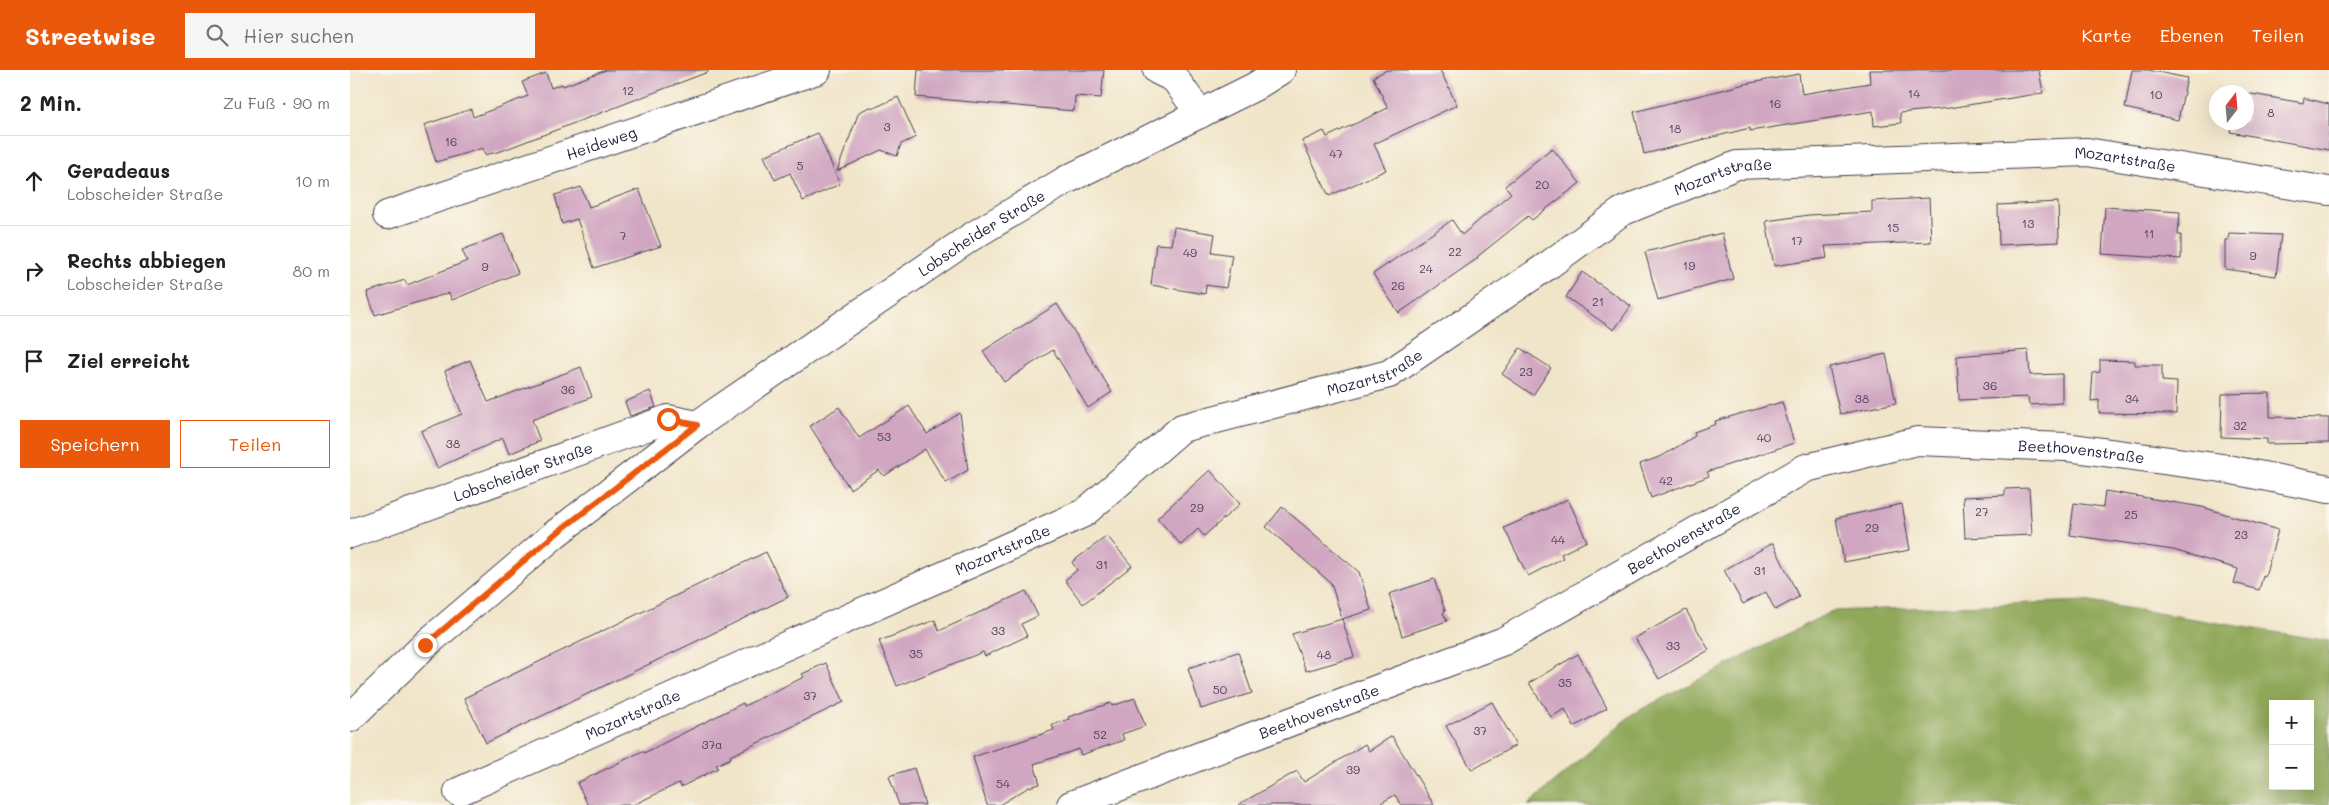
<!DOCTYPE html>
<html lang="de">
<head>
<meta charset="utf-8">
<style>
  :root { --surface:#fff; --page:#f6f6f6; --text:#202124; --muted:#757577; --line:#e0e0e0; --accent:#ea580c }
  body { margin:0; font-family:Mali,sans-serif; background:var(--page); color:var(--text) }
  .controls { position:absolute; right:15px; bottom:15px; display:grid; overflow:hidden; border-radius:0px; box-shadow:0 5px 20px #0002 }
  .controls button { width:45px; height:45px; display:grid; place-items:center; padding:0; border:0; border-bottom:1px solid var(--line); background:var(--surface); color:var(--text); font:25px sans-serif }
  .compass { position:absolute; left:1859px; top:15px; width:45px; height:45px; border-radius:50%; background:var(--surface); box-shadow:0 5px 20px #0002; rotate:16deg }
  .stop { position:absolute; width:15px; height:15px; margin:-11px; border:4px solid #ea580c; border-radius:50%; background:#fff }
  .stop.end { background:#ea580c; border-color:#fff; box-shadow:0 1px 5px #0008 }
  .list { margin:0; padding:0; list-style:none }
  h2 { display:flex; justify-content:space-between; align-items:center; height:65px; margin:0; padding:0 20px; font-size:21px }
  h2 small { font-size:16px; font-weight:400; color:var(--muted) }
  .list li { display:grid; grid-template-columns:32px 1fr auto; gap:15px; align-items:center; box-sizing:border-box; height:90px; padding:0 20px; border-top:1px solid var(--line) }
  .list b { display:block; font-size:19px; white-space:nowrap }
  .list p { margin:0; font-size:16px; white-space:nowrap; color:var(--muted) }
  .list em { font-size:16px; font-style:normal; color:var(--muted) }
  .actions { display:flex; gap:10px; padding:15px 20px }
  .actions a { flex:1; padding:11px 0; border:1px solid var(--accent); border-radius:0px; text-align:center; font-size:18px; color:var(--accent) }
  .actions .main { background:var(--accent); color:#fff }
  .icon { flex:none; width:28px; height:28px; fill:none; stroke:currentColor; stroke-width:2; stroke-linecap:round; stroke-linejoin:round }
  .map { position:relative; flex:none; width:1979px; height:735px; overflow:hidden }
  header { display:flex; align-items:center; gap:30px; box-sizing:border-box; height:70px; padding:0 25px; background:var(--accent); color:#fff }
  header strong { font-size:24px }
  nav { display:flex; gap:28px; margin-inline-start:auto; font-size:18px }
  .search { width:350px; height:45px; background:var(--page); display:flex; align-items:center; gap:12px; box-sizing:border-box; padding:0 18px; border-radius:0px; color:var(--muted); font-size:19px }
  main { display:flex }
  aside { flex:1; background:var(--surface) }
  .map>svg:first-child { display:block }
  .forest { fill:#90a85a; stroke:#59654a; fill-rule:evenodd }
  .building { fill:#d0a6c1 }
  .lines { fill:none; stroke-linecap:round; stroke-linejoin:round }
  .street-casing { stroke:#413f50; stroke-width:30 }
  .secondary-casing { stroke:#413f50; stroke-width:30 }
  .street { stroke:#fff; stroke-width:28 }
  .secondary { stroke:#fff; stroke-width:28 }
  .route { stroke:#ea580c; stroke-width:6 }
  .labels { text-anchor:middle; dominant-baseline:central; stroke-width:4; stroke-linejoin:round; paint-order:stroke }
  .number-label { font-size:12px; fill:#4e435c }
  .street-label { font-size:15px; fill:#22223b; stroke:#fbf7ec }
</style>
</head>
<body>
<header>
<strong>Streetwise</strong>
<div class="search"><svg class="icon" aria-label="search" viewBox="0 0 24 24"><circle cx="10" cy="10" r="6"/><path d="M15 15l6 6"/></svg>Hier suchen</div>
<nav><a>Karte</a><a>Ebenen</a><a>Teilen</a></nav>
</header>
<main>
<aside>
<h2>2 Min.<small>Zu Fuß · 90 m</small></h2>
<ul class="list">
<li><svg class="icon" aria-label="ahead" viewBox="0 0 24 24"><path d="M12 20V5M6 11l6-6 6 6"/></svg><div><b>Geradeaus</b><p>Lobscheider Straße</p></div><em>10 m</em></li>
<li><svg class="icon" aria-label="right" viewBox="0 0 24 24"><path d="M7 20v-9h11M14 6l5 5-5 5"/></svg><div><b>Rechts abbiegen</b><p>Lobscheider Straße</p></div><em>80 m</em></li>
<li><svg class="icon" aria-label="arrive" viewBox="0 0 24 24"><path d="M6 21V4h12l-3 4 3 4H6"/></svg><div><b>Ziel erreicht</b></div></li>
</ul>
<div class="actions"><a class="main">Speichern</a><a>Teilen</a></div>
</aside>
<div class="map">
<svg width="1979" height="735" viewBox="0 0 1979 735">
  <rect width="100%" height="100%" fill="#fbf7ec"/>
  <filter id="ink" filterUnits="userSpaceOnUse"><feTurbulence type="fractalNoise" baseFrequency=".02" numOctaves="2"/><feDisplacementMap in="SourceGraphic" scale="10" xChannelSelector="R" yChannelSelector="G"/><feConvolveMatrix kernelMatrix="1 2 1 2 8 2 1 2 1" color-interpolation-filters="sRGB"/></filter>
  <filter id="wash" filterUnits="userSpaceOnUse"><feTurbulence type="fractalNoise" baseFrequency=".0096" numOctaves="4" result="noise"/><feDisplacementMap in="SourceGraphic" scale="20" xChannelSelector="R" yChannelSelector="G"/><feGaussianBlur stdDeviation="1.12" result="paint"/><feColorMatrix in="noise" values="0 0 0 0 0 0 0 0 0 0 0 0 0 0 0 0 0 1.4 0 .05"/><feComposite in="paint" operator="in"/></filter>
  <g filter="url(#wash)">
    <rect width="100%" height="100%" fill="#f1e5c9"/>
    <path class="forest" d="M1734,531l245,40v164h-801l104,-91 200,-103zM1923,634h37v82h-37z"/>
    <g id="blocks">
      <g class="building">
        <polygon points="256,0 358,0 358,2 151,81 135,85 133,78 86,92 74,55 121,39 123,47 178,26 172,12 196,3 201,18 212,14 213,16"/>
        <polygon points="568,0 754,0 751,28 725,26 724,41 566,27"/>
        <polygon points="1037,0 1090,0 1107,35 1024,74 1036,100 979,126 952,71 974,61 977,67 1038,38 1023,7"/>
        <polygon points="1519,0 1689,0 1693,23 1599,38 1550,43 1551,53 1524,56 1523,41 1400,61 1400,58 1294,84 1284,42 1395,14 1449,4 1452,24 1520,13"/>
        <polygon points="1782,0 1798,0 1837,8 1828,50 1775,38"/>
        <polygon points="1896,23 1953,33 1954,28 1979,34 1979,80 1880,62 1882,52 1896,52"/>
        <polygon points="548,27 566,67 551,74 547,86 531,80 487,101 509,42 520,37 524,38"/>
        <polygon points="468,63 490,114 453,131 440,103 425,110 414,86"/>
        <polygon points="1202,78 1230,113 1182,150 1178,146 1127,187 1128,188 1049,243 1023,204 1102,150 1112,165 1161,123 1155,116"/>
        <polygon points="231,117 239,137 289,119 311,176 244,198 227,149 212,154 205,125"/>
        <polygon points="1579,128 1581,172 1475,176 1477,188 1424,196 1416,151 1459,145 1522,142 1522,131"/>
        <polygon points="1708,132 1709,172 1649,175 1648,135"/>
        <polygon points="1755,137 1830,142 1828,165 1831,165 1831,189 1752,184"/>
        <polygon points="824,157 865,164 862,182 882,185 876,218 856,215 855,224 801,215 806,174 821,175"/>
        <polygon points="1372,163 1383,209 1308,230 1295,182"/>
        <polygon points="1879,163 1931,165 1926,206 1875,199 1875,170 1878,170"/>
        <polygon points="153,164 168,203 102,230 99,223 25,245 17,222 55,210 57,215 117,191 112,180"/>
        <polygon points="1232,202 1281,236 1264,260 1216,227"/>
        <polygon points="707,234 762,322 738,338 703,280 654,312 633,281"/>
        <polygon points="1170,278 1201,298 1183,325 1152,304"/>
        <polygon points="1678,280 1680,305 1712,304 1712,333 1679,335 1678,327 1609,330 1607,286"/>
        <polygon points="1536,284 1546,333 1490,344 1479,297"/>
        <polygon points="120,290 138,332 231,297 242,327 182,350 190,371 159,384 153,368 87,398 71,361 112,344 95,301"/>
        <polygon points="1750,290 1785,291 1785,295 1812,295 1812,311 1827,312 1826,344 1749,343 1749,330 1741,331 1743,303 1750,302"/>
        <polygon points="300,321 306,337 280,346 275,332"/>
        <polygon points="1920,323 1920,347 1979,348 1979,373 1917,374 1917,369 1871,367 1872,324"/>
        <polygon points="1432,332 1444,373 1357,402 1359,406 1301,428 1290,394 1312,386 1345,366 1344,362 1366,354 1365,351"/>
        <polygon points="559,336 577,364 610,343 618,400 596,413 575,379 534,406 529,400 500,419 460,356 489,337 509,368"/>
        <polygon points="860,400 890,434 854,466 848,459 831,475 807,448"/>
        <polygon points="1679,418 1682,465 1615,468 1613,427 1655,425 1655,419"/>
        <polygon points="1755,421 1852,437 1928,460 1915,507 1913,506 1909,520 1884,513 1888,499 1823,480 1720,465 1724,433 1753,437"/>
        <polygon points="1218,429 1237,471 1211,484 1213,488 1178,506 1154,458"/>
        <polygon points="1552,434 1560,480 1494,492 1486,448"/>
        <polygon points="932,437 1009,502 1021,540 992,549 981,513 916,457"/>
        <polygon points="757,466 782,496 733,534 715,510 727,500 722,492"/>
        <polygon points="1423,473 1449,527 1425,540 1416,522 1393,534 1374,500"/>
        <polygon points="416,482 438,527 136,673 114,628"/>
        <polygon points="1084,509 1095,541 1093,543 1097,551 1052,566 1039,524"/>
        <polygon points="676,521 688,546 671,554 677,566 635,586 633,582 547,616 529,571 585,550 589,561"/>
        <polygon points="1336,540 1359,580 1309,609 1285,568"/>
        <polygon points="992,549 1004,587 956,601 942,564"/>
        <polygon points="888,582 902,623 851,639 838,598"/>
        <polygon points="1228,584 1257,638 1224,657 1215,639 1201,647 1179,613"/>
        <polygon points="476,593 494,632 380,686 381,688 366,695 368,698 331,717 329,713 283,735 238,735 227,713 293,681 294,683 393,633 394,636 454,607 452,604"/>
        <polygon points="785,628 795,656 772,664 774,670 731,685 729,679 684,694 690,714 679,717 649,735 637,735 623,687 704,660 702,655 719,649 718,647 761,633 762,636"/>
        <polygon points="1142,632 1166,675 1122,700 1096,656"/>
        <polygon points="1042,666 1084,735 1051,735 1045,725 1027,735 888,735 947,701 954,712 1015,674 1019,681"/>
        <polygon points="564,698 575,735 549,735 539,706"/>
      </g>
    </g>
  </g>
  <g filter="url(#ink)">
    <use href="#blocks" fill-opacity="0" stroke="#413f50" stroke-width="1"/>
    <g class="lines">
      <g class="street-casing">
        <g id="street">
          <polyline points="807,0 825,9 850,44"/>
          <path id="s1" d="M37,145l430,-145"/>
          <path id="s2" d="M0,464l318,-115 29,6"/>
          <path id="s3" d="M108,722l626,-279 98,-85 207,-54 161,-110 71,-52 116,-47 350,-13 242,39"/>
          <path id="s4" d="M721,735l433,-164 302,-173 111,-27 149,6 156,21 107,21"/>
        </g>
      </g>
      <g class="secondary-casing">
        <g id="secondary">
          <path id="s5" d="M0,648l75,-73 129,-110 143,-110 274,-188 95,-57 188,-93 27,-17"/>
        </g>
      </g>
      <use href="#street" class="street"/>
      <use href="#secondary" class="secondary"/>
    </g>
  </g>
  <g class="lines" filter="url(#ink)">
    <polyline class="route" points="75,575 204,465 347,355 318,349"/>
  </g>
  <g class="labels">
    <g class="number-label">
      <text x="278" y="20">12</text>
      <text x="1564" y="23">14</text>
      <text x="1806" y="24">10</text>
      <text x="1425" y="33">16</text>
      <text x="1921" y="42">8</text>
      <text x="537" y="56">3</text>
      <text x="1325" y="58">18</text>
      <text x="101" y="71">16</text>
      <text x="986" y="83">47</text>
      <text x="450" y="95">5</text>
      <text x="1192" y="114">20</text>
      <text x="1678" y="153">13</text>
      <text x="1543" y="157">15</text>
      <text x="1799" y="163">11</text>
      <text x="273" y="165">7</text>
      <text x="1447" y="170">17</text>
      <text x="1105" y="181">22</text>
      <text x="840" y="182">49</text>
      <text x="1903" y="185">9</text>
      <text x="1339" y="195">19</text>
      <text x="135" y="196">9</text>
      <text x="1076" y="198">24</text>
      <text x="1048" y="215">26</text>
      <text x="1248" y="231">21</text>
      <text x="1176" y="301">23</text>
      <text x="1640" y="315">36</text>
      <text x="218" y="319">36</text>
      <text x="1512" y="328">38</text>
      <text x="1782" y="328">34</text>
      <text x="1890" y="355">32</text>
      <text x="534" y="366">53</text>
      <text x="1414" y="367">40</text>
      <text x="103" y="373">38</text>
      <text x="1316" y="410">42</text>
      <text x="847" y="437">29</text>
      <text x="1632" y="441">27</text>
      <text x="1781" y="444">25</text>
      <text x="1522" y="457">29</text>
      <text x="1891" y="464">23</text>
      <text x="1208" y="469">44</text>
      <text x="752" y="494">31</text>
      <text x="1410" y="500">31</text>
      <text x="648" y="560">33</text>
      <text x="1323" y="575">33</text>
      <text x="566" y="583">35</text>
      <text x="974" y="584">48</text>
      <text x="1215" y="612">35</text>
      <text x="870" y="619">50</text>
      <text x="460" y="625">37</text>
      <text x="1130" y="660">37</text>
      <text x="750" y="664">52</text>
      <text x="362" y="674">37a</text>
      <text x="1003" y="699">39</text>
      <text x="653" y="713">54</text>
    </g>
    <g class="street-label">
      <text stroke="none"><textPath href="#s1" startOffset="226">Heideweg</textPath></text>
      <text stroke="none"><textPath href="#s3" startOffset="1826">Mozartstraße</textPath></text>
      <text stroke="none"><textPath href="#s3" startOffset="1421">Mozartstraße</textPath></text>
      <text stroke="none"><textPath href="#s5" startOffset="798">Lobscheider Straße</textPath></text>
      <text stroke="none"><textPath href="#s3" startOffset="1016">Mozartstraße</textPath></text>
      <text stroke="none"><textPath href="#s4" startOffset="1090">Beethovenstraße</textPath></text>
      <text stroke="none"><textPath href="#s2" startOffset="184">Lobscheider Straße</textPath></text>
      <text stroke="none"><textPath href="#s4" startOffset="670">Beethovenstraße</textPath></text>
      <text stroke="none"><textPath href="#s3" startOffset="596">Mozartstraße</textPath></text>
      <text stroke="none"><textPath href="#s4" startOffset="265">Beethovenstraße</textPath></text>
      <text stroke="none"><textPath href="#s3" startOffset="191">Mozartstraße</textPath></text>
    </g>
  </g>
</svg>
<div class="controls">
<button>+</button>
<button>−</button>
</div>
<svg class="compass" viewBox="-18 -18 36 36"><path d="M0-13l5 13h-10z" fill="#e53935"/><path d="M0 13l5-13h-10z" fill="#757577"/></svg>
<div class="stop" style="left:318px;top:349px"></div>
<div class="stop end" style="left:75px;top:575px"></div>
</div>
</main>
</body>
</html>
